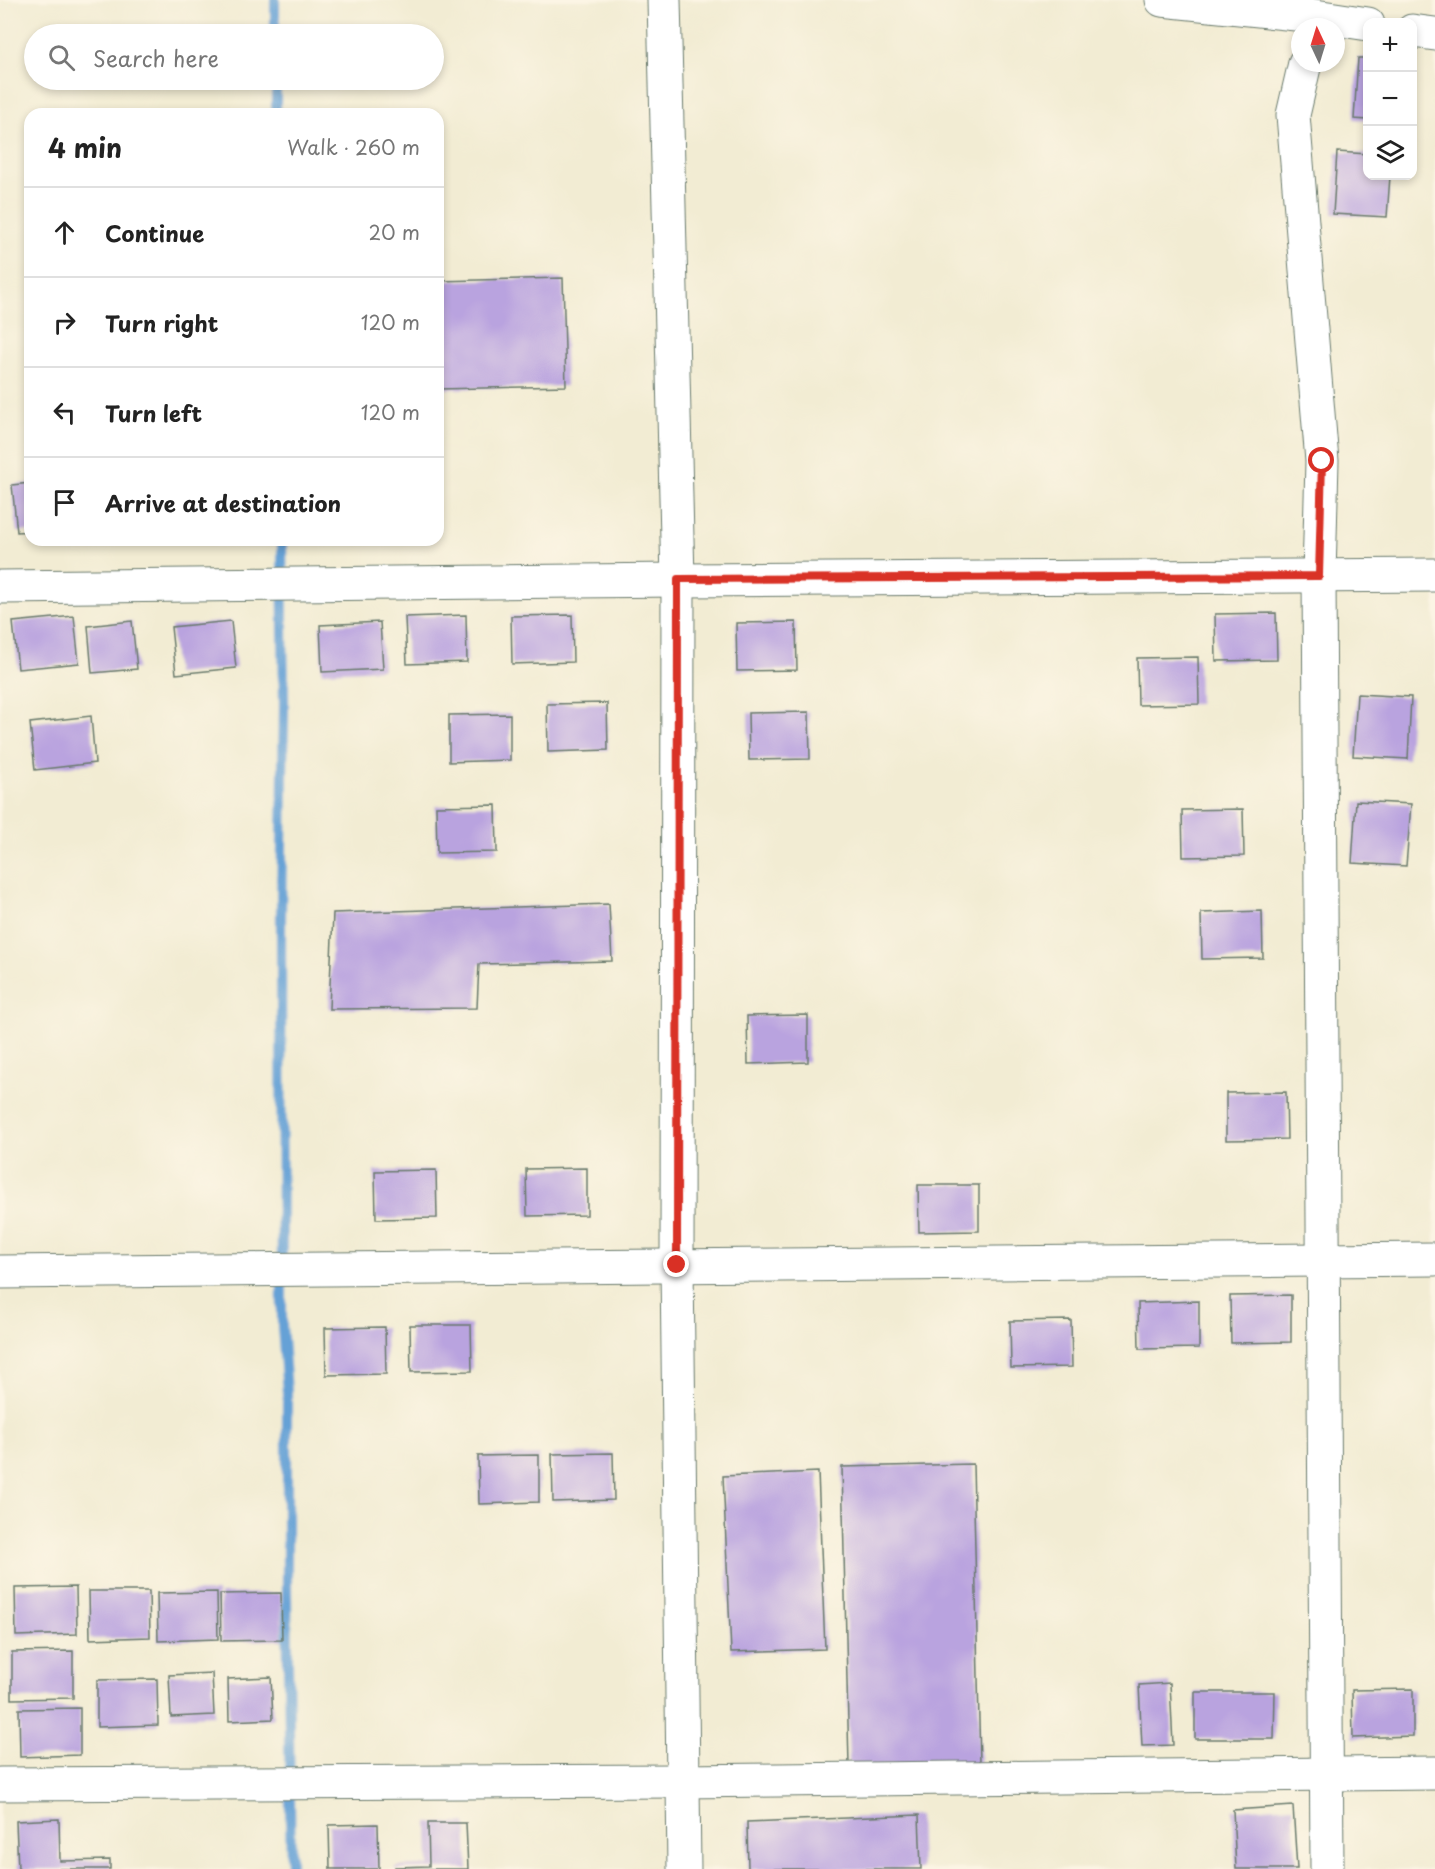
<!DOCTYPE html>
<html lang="en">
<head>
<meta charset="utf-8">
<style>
  :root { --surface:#fff; --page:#f6f6f6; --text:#222; --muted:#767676; --line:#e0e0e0 }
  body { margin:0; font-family:"Playpen Sans",sans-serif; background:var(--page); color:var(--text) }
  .controls { position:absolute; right:18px; top:18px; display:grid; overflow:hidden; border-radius:12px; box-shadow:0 3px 9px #0003 }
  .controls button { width:54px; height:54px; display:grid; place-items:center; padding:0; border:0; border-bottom:2px solid var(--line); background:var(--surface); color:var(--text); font:30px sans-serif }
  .compass { position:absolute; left:1291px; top:18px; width:54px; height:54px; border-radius:50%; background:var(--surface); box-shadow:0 3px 9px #0003; rotate:356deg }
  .stop { position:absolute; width:18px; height:18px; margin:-14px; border:4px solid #d93025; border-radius:50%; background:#fff }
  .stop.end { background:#d93025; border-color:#fff; box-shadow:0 2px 6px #0008 }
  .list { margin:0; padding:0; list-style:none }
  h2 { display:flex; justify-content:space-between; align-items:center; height:78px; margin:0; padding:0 24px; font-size:26px }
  h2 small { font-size:20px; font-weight:400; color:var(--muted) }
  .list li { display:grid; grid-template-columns:39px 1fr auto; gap:18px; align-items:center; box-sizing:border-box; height:90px; padding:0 24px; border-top:2px solid var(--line) }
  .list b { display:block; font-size:22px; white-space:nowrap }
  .list em { font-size:20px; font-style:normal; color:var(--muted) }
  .icon { flex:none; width:33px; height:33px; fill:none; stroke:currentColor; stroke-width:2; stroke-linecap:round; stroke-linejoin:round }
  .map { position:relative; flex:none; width:1435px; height:1869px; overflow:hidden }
  .search { position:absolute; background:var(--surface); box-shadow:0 3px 9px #0003; left:24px; top:24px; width:420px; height:66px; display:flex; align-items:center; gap:15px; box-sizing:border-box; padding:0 21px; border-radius:33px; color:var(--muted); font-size:22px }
  .panel { position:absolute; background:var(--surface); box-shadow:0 3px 9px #0003; left:24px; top:108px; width:420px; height:438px; border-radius:18px }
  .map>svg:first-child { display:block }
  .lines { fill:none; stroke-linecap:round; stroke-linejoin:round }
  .stream { stroke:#65a1d6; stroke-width:10 }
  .building { fill:#b9a3df }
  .minor-casing { stroke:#697a6c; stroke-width:35 }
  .minor { stroke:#fff; stroke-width:33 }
  .route { stroke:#d93025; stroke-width:8 }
</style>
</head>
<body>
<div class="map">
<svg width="1435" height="1869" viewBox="0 0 1435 1869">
  <rect width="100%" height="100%" fill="#fcf5e5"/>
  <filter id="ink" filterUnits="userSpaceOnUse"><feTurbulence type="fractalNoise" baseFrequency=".0167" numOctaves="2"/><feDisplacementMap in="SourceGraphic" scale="12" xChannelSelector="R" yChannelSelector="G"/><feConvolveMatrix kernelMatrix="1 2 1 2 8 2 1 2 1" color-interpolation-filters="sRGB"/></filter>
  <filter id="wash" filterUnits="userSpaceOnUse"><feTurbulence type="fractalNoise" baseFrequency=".008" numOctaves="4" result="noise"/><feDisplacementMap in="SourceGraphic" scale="24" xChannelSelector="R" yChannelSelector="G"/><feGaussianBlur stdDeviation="1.35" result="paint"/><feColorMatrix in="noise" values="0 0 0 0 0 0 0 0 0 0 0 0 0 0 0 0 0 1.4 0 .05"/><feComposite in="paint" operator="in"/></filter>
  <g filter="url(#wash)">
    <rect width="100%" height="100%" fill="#f2ecd3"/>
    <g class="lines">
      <g class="stream">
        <polyline points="275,0 275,34"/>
        <polyline points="276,80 276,114"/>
        <polyline points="282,540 284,706 281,917 282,1326 287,1392 287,1596 291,1869"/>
      </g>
    </g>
    <g id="blocks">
      <g class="building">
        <polygon points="1358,58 1368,58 1368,120 1354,119"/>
        <polygon points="1337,152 1368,154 1368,176 1390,176 1387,217 1333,214"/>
        <polygon points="563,278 566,386 438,389 438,281"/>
        <polygon points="30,483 30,531 17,532 12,485"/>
        <polygon points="1276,613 1277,660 1216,661 1215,614"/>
        <polygon points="466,615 467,662 407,664 405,617"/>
        <polygon points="572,615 573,662 512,664 511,616"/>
        <polygon points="74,616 79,663 18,669 13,622"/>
        <polygon points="132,621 137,669 92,673 88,626"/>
        <polygon points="231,621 236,668 176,674 171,627"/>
        <polygon points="380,622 383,669 322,672 320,625"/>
        <polygon points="796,622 797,670 737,671 736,623"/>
        <polygon points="1198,657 1199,704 1138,705 1137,658"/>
        <polygon points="1357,694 1411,697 1408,759 1353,756"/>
        <polygon points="607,703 608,750 548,752 547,704"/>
        <polygon points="809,712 810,759 749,760 748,713"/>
        <polygon points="510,714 510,760 449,762 449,715"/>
        <polygon points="91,716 95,763 35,770 30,723"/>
        <polygon points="1356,801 1411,804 1406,866 1352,863"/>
        <polygon points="496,805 497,852 437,853 436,806"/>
        <polygon points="1243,809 1244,856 1183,857 1182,810"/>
        <polygon points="609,904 612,961 479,964 477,1008 329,1009 333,913"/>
        <polygon points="1262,911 1263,958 1202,959 1201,913"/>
        <polygon points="808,1015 808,1062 748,1064 747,1016"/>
        <polygon points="1286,1092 1287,1139 1226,1140 1226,1093"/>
        <polygon points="587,1168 587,1215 527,1216 526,1169"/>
        <polygon points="436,1170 437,1218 376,1219 375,1171"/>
        <polygon points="918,1185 979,1185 979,1231 919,1232"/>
        <polygon points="1291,1295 1291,1342 1231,1343 1230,1296"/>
        <polygon points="1199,1301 1199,1348 1139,1349 1138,1303"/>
        <polygon points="1071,1320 1072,1367 1011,1368 1010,1321"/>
        <polygon points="410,1325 471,1325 472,1371 411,1372"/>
        <polygon points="385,1327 386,1374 326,1375 325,1328"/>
        <polygon points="613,1453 614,1500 553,1502 552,1454"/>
        <polygon points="539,1455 539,1502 479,1504 478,1456"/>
        <polygon points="973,1464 980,1763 849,1766 842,1467"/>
        <polygon points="818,1472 825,1649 731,1652 723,1476"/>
        <polygon points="76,1587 77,1634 16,1636 15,1588"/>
        <polygon points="89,1591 149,1591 150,1637 90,1639"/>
        <polygon points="217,1592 218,1639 158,1641 157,1593"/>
        <polygon points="281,1593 282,1640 221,1641 220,1594"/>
        <polygon points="73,1651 73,1698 12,1699 12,1652"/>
        <polygon points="212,1673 214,1715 171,1717 169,1675"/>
        <polygon points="271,1677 273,1719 229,1721 228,1679"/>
        <polygon points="157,1679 158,1725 97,1727 97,1680"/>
        <polygon points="1170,1683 1173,1745 1142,1746 1139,1685"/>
        <polygon points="1413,1689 1413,1736 1353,1738 1352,1690"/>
        <polygon points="1195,1692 1275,1692 1274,1739 1195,1739"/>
        <polygon points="80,1708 80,1755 20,1757 19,1709"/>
        <polygon points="1293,1806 1297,1869 1236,1869 1233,1810"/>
        <polygon points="919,1815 921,1869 748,1869 747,1822"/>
        <polygon points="59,1819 60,1861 110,1860 110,1869 18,1869 16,1821"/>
        <polygon points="428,1823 466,1823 468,1869 395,1869 395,1867 429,1866"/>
        <polygon points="378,1824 379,1869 330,1869 329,1825"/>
      </g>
    </g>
  </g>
  <g filter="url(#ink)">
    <use href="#blocks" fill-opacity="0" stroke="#697a6c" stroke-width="1.5"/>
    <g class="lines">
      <g class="minor-casing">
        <g id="minor">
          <polyline points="664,0 678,580 677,1265 684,1869"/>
          <polyline points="1162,0 1315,16 1368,24"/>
          <polyline points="1412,31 1435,34"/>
          <polyline points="1305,63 1293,115 1322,461 1319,576 1327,1869"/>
          <polyline points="0,587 678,580 1435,575"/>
          <polyline points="0,1272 1435,1259"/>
          <polyline points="0,1784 683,1781 1435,1773"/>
        </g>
      </g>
      <use href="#minor" class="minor"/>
    </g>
  </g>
  <g class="lines" filter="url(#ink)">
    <polyline class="route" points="677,1265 678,579 1319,576 1322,461"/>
  </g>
</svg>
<div class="controls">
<button>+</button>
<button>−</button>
<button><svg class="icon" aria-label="layers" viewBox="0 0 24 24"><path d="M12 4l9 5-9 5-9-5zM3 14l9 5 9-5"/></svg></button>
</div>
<svg class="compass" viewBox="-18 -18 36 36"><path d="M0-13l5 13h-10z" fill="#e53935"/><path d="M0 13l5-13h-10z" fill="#767676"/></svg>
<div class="stop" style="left:1322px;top:461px"></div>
<div class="stop end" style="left:677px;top:1265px"></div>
<div class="search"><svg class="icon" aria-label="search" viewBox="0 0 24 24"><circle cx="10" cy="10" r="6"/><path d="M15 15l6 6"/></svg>Search here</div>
<section class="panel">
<h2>4 min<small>Walk · 260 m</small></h2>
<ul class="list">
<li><svg class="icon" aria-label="ahead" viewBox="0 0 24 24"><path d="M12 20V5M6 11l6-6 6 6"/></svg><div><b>Continue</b></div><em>20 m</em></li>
<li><svg class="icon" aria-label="right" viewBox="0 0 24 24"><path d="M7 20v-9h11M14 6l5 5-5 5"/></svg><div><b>Turn right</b></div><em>120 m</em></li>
<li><svg class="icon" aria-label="left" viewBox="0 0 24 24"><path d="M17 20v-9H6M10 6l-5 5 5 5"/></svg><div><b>Turn left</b></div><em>120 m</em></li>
<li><svg class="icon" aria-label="arrive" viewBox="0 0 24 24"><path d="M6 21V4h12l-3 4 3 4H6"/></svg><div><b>Arrive at destination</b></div></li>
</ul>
</section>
</div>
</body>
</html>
